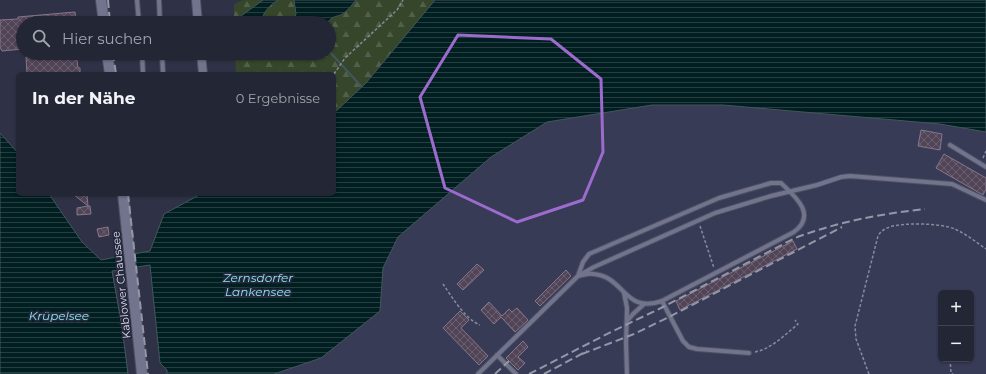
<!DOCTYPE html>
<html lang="de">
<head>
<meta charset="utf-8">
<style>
  :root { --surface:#232634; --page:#2b2e3c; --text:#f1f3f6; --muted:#a3a5ac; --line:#40434f }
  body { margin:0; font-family:Montserrat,sans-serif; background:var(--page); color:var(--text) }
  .controls { position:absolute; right:12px; bottom:12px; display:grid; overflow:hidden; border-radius:6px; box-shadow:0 1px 3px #0004 }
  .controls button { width:36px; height:36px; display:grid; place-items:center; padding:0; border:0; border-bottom:1px solid var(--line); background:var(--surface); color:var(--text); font:20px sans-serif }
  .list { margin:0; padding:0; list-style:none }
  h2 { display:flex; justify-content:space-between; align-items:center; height:52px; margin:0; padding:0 16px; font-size:17px }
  h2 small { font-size:13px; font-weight:400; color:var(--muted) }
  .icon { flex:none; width:22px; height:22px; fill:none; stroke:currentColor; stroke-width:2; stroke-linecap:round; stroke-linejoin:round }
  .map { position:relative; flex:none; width:986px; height:374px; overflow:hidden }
  .search { position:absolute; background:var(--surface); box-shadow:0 1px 3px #0004; left:16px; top:16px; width:320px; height:44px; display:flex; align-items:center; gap:10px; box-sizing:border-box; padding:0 14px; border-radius:22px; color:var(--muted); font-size:15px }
  .panel { position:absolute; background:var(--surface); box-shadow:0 1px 3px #0004; left:16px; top:72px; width:320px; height:124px; border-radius:6px }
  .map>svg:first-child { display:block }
  .built { fill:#383b56; fill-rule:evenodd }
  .forest { fill:url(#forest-firs) }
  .water { fill:url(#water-rules); stroke:#42575d }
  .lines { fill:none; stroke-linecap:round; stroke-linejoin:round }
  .stream { stroke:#42575d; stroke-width:2 }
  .building { fill:url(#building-cross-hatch); stroke:#86768c }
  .service-casing { stroke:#4e5061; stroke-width:6 }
  .minor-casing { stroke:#4e5061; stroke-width:10 }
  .tertiary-casing { stroke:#4e5061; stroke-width:12 }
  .path { stroke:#888a9b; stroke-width:1.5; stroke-dasharray:3 2; stroke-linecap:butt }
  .service { stroke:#71748c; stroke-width:4 }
  .minor { stroke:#71748c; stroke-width:8 }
  .tertiary { stroke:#71748c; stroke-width:10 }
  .rail { stroke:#9497a7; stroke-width:2; stroke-dasharray:8 4; stroke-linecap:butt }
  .marked { fill:none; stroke:#9d6ace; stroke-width:3; stroke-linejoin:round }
  .labels { text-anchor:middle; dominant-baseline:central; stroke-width:3.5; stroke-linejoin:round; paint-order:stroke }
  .street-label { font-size:11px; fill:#dbddeb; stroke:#25283c }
  .water-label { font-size:12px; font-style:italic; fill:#89e4ec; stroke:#25283c }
</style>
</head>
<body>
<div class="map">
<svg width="986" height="374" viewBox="0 0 986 374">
  <defs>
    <pattern id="forest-firs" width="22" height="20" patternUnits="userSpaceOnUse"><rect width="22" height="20" fill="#35462b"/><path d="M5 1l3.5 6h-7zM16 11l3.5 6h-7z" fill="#52604a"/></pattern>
    <pattern id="water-rules" width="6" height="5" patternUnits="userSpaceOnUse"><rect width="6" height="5" fill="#011e20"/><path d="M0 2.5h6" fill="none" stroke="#253e41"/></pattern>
    <pattern id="building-cross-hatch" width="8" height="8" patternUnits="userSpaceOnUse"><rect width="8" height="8" fill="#524457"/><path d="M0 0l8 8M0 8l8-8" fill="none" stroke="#6a5f6f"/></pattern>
  </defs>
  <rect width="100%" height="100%" fill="#2f3246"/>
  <path class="built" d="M652,105h71l217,19 46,8v242h-712l47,-16 59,-47 3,-43 15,-31 93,-80 56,-35zM941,293h30v66h-30z"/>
  <g class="forest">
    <polygon points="243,0 263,0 241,16 240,23 234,23 234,4"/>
    <path d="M278,0h16l2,14 -3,9h-32c1,-10 9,-18 17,-23z"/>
    <polygon points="356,0 435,0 366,83 334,114 334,74 236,74 235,53 268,53 273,58 286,59 311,53 329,53 329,23 327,23 332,17 343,14"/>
  </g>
  <g class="water">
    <path d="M263,0h15c-8,5 -16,13 -17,23h-21l1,-7z"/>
    <path d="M294,0h62c-4,5 -7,9 -12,13 -7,5 -10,1 -17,10h-34l3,-9z"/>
    <polygon points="435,0 986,0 986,132 940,124 723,105 652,105 547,122 491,157 398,237 383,268 380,311 321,358 274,374 167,374 167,370 160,363 150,265 112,271 122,327 128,374 0,374 0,133 18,153 18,194 49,194 82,242 101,260 150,251 164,214 201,194 334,194 334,113 366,83"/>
    <polygon points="268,53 311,53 286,59 273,58"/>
  </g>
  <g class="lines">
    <polyline class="stream" points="329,51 361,86"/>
  </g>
  <g class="building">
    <polygon points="75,12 76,23 23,23 23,49 2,51 0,47 0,20 18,19 18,17"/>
    <polygon points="76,53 78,68 80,68 80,74 27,74 26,57"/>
    <polygon points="921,130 942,134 940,150 918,146"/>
    <polygon points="944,154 986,178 986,189 983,195 936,168"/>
    <polygon points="73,194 87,194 88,206 90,206 91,214 77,215 77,208 88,206"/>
    <polygon points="108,227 109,235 99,237 97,229"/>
    <polygon points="793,241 797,249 680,310 676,301"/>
    <polygon points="477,264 484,270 463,290 457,284"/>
    <polygon points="566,270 571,276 540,306 535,301"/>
    <polygon points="489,302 502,316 509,309 512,312 517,308 528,320 515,332 501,317 494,324 481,310"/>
    <polygon points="460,311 469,320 461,328 488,356 479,365 443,328"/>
    <polygon points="523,341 528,347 518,357 525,363 518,370 506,358"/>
  </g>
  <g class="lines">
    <g class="service-casing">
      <g id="service">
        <polyline points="137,0 139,23"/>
        <polyline points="159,0 160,23"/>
        <polyline points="142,53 143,74"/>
        <polyline points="162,53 163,74"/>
        <polyline points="950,145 986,167"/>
        <path d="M771,183h10c15,14 36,32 13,49l-132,69c-38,13 -37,-24 -68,-27 -5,-1 -11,1 -16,2l5,-14 6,-8 130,-56z"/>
        <polyline points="624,293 627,308 626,343 627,374"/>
        <polyline points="662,301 683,341 689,347 697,349 749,353"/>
        <polyline points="627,321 633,314 644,304"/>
        <polyline points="497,355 516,374"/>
        <polyline points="478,374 578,276 594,267 715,213 771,196 817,185 841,177 850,176 952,184 986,200"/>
      </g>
    </g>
    <g class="minor-casing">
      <g id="minor">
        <polyline points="196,0 198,23"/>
        <polyline points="201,53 203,74"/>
      </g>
    </g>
    <g class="tertiary-casing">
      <g id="tertiary">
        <polyline points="101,0 104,23"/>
        <polyline points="107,53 110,74"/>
        <polyline points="123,194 142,374"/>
      </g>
    </g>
    <g class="path">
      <polyline points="334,74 345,58 397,10 403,0"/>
      <polyline points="983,158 986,151"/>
      <polyline points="700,226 714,268"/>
      <path d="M443,284c9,13 22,35 37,41"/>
      <path d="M755,352c16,-3 31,-18 43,-28l-3,-4"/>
      <polyline points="950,359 951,372 953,374"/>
      <path d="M869,374l-13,-35 -1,-13 23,-90c2,-4 5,-6 9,-8 13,-6 54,-5 68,1 11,5 21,13 31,20"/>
    </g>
    <use href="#service" class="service"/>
    <use href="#minor" class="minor"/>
    <use href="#tertiary" class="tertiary"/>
    <g class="rail">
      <polyline points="108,0 110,23"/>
      <polyline points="113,53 116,74"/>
      <polyline points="128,194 148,374"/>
      <polyline points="582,354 634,334 669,317 842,227"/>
      <polyline points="495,374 509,361"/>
      <path d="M529,374l82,-42 50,-24 134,-70c42,-16 85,-24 130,-29"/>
      <polyline points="544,374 587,351"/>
    </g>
  </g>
  <path class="marked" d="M458,35l93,4 50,40 2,73 -20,48 -66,22 -72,-34 -25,-91z"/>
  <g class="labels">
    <g class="street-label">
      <text transform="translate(121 285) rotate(-96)">Kablower Chaussee</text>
    </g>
    <g class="water-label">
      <text x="258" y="277">Zernsdorfer<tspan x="258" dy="14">Lankensee</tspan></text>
      <text x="59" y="315">Krüpelsee</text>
    </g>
  </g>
</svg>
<div class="controls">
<button>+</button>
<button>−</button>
</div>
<div class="search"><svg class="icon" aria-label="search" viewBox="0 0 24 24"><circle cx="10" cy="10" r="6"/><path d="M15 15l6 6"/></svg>Hier suchen</div>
<section class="panel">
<h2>In der Nähe<small>0 Ergebnisse</small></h2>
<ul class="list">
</ul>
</section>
</div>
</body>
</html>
